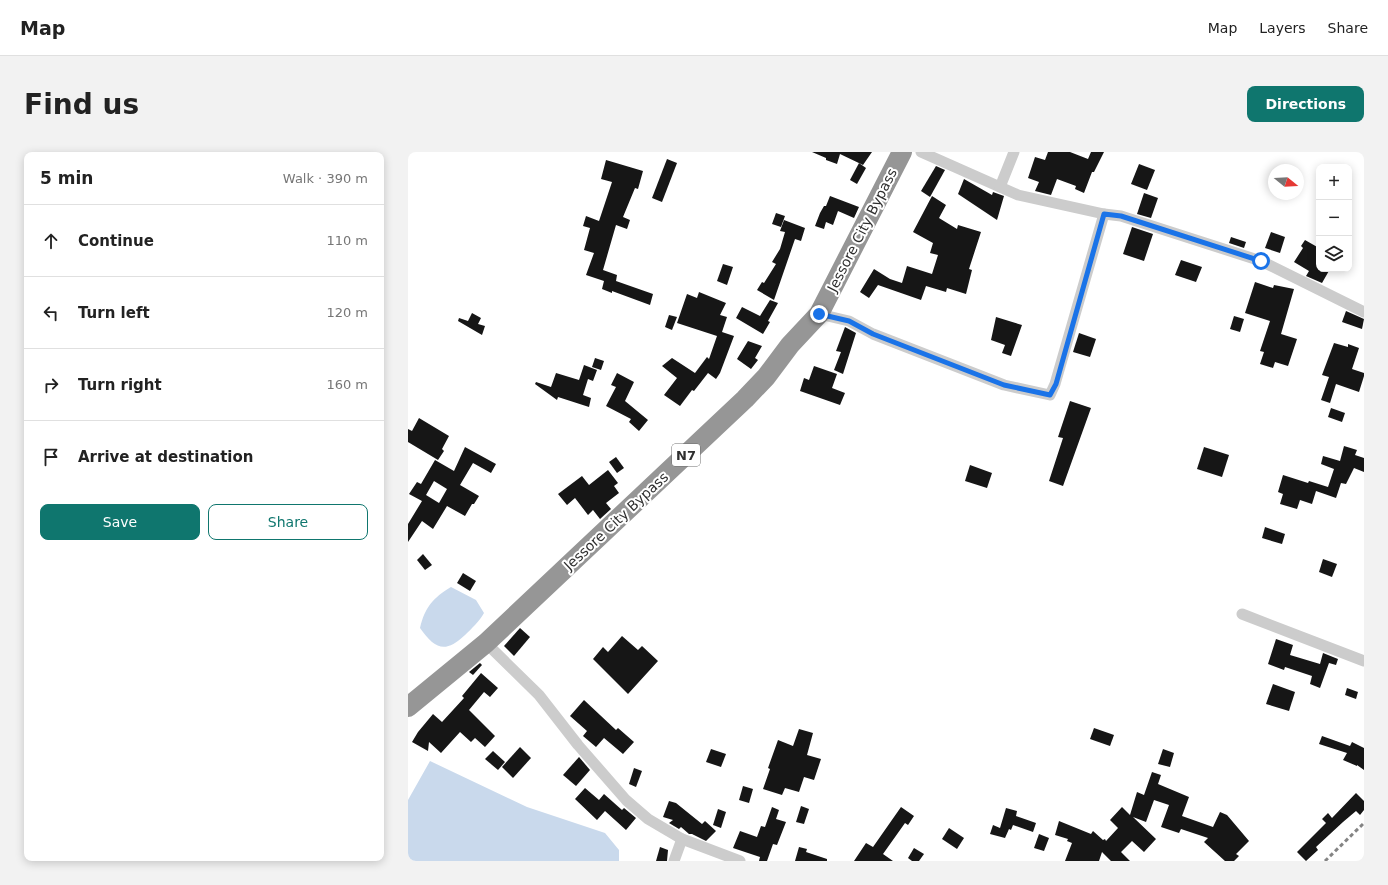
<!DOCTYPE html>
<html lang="en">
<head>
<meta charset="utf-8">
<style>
  :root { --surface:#fff; --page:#f2f2f2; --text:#222; --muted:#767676; --line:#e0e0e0; --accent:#0f766e }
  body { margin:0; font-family:"DejaVu Sans",sans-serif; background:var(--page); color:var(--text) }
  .controls { position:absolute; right:12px; top:12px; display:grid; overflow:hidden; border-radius:8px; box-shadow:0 2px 10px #0003 }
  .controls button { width:36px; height:36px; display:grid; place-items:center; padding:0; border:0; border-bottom:1px solid var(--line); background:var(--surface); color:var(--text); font:20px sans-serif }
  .compass { position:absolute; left:860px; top:12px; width:36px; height:36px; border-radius:50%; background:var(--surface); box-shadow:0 2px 10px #0003; rotate:108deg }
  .stop { position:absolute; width:12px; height:12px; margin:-9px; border:3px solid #1a73e8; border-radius:50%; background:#fff }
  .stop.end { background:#1a73e8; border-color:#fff; box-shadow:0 1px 4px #0008 }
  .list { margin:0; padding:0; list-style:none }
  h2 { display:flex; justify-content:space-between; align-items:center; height:52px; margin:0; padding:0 16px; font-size:17px }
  h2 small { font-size:13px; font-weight:400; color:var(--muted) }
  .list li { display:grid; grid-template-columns:26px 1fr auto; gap:12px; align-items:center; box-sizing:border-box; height:72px; padding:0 16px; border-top:1px solid var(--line) }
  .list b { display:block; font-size:15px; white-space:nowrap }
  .list em { font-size:13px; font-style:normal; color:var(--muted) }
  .actions { display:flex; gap:8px; padding:12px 16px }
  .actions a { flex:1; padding:9px 0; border:1px solid var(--accent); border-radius:8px; text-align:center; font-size:14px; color:var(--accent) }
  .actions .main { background:var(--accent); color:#fff }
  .icon { flex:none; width:22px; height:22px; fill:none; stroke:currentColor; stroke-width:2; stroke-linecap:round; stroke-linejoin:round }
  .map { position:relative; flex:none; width:956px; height:709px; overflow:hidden; border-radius:8px }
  header { display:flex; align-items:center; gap:24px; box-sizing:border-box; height:56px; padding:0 20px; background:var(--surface); border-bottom:1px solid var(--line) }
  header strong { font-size:19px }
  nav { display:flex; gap:22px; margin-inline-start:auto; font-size:14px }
  .intro { display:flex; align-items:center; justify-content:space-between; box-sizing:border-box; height:96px; padding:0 24px }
  h1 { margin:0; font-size:28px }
  .button { padding:10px 18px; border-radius:8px; background:var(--accent); color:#fff; font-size:14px; font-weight:700 }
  main { display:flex; gap:24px; padding:0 24px }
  aside { flex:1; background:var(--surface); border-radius:8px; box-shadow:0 2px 10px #0003 }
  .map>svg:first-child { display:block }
  .water { fill:#c9d9ec }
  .building { fill:#161616; fill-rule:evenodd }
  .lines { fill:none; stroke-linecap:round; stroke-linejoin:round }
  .street { stroke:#ccc; stroke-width:11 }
  .highway { stroke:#969696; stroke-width:20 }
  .rail { stroke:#848484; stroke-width:3; stroke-dasharray:4 3; stroke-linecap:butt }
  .route { stroke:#1a73e8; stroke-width:5 }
  .labels { text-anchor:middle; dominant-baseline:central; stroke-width:4; stroke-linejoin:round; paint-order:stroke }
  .shield { fill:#fff; stroke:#6d6d6d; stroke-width:1 }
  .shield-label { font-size:13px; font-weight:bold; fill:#2f2f2f }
  .street-label { font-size:14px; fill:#2f2f2f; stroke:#fff }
</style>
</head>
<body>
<header>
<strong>Map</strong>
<nav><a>Map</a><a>Layers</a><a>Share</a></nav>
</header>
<div class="intro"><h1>Find us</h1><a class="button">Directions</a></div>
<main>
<aside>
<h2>5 min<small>Walk · 390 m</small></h2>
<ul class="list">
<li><svg class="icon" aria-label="ahead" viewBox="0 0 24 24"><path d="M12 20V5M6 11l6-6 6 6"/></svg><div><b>Continue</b></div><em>110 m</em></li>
<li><svg class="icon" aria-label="left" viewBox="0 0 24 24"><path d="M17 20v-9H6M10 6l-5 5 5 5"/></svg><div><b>Turn left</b></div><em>120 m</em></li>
<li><svg class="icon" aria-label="right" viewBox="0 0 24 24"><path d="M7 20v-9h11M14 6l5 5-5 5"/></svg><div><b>Turn right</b></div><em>160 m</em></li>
<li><svg class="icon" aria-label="arrive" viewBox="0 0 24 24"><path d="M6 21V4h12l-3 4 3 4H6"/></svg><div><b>Arrive at destination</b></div></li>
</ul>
<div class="actions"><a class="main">Save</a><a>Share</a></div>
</aside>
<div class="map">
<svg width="956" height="709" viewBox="0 0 956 709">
  <rect width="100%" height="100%" fill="#fff"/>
  <g class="water">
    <path d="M43,435l25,13 8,13c-5,9 -12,15 -19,22 -20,19 -30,14 -45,-7 5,-21 13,-30 31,-41z"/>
    <polygon points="22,609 119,655 197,681 211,698 211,709 0,709 0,648"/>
  </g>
  <g class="building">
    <polygon points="404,0 464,0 455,13 432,2 429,12 418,8 418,6"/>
    <polygon points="640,0 662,0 680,7 683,0 696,0 686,20 684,20 676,41 667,37 668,34 649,27 643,43 627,39 631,30 620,26 627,5 637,8"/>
    <polygon points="259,7 269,11 254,50 244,46"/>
    <polygon points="198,8 235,19 230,37 227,36 215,65 222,68 219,77 208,73 195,118 209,123 208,129 245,142 242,153 204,139 204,141 194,137 196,129 178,123 186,101 176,98 182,76 175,74 178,64 191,69 204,30 193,27"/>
    <polygon points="451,11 458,16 449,32 442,28"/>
    <polygon points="731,12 747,18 739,38 723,32"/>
    <polygon points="528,14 537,18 522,45 513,39"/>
    <polygon points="556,27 584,43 585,40 596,44 589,68 550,42"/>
    <polygon points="736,41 750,46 743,66 729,62"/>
    <polygon points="422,44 451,55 446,66 430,59 425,73 418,70 416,77 407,74 412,61 416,54 418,54"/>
    <polygon points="524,44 538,53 531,66 549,77 550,73 573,80 561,117 564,118 558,142 539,136 538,140 518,134 513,148 470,133 461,146 452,140 466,117 482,127 494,131 499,114 524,122 530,103 522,101 525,91 505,80"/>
    <polygon points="368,61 377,64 373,75 364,72"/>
    <polygon points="376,68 397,76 393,89 387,87 366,148 349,138 354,130 356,131 368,112 364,110 372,97 377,80 372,79"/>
    <polygon points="724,75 745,82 736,109 715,102"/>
    <polygon points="863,80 877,85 872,101 857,96"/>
    <polygon points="823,85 838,90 836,96 821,91"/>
    <polygon points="897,88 911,96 911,117 922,117 914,131 898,124 901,119 886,110 895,96 893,94"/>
    <polygon points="773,108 794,115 788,130 767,123"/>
    <polygon points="315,112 325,115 319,133 309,129"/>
    <polygon points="847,130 865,136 866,133 886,137 873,182 889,187 880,214 867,210 865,216 852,212 856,200 852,199 862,169 837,161"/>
    <polygon points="291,140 318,151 312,163 319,165 314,180 326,184 312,221 308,227 300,221 286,239 284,238 272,254 256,243 269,226 254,214 264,206 287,221 299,205 301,207 309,184 269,171 279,142 289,146"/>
    <polygon points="362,148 370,151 360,169 362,170 355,182 328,166 334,155 352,164"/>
    <polygon points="938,159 956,167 954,177 934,170"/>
    <polygon points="64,161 73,166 70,172 77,174 74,183 50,169 51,166 60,169"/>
    <polygon points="261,163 269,165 264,178 257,175"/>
    <polygon points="826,164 836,167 832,180 822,177"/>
    <polygon points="588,165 614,173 603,204 594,201 597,193 583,188"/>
    <polygon points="437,175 448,181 435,222 426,218 433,200 428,199"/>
    <polygon points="671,181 688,187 682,205 665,200"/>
    <polygon points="340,189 354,194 347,206 350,208 343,217 329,207"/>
    <polygon points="926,191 940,195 940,192 951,196 944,217 956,221 956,224 951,240 928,232 922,251 913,248 921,225 914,223"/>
    <polygon points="187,206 196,209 193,218 184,215"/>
    <polygon points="176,213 189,218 185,229 180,227 175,243 183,246 181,255 150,245 149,248 127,232 128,230 143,235 148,221 171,228"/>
    <polygon points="406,214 429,222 424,236 437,241 432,253 392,239 396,226 401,228"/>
    <polygon points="209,221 226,230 217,249 240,268 231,279 221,270 223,267 198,254 208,235 203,233"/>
    <polygon points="662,249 683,256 655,334 641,329 655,286 650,285"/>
    <polygon points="923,256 937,261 934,270 920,265"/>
    <polygon points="11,266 41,284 34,297 36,299 30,308 0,290 0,277 4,279"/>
    <polygon points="936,294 949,298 947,303 956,306 956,320 946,316 938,332 933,331 928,346 908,339 904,352 892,348 889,357 872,352 875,342 870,340 875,323 900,331 901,329 920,335 926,317 913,312 915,304 932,309"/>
    <path d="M57,295l31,17 -5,9 -18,-10 -13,22 19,11 -5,8h-2l-7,12 -18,-10 -14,23 -11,-8 -14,21v-18l14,-23 -13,-7 8,-12 4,2 14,-24 19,11zM26,329l13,8 -8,14 -13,-8z"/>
    <polygon points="796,295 821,303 814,325 789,317"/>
    <polygon points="208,305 216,316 209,321 201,310"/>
    <polygon points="562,313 584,321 579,336 557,329"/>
    <polygon points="200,318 210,331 206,334 211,341 198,351 203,357 192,367 185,358 180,363 167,346 159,353 150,342 174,324 181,333"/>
    <polygon points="857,375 877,382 874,392 854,386"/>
    <polygon points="15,402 24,413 17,418 9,408"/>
    <polygon points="915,407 929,412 924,425 911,420"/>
    <polygon points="55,421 68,429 62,439 49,431"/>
    <polygon points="112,476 122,485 106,504 96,494"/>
    <polygon points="214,484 230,498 234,494 250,509 220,542 185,507 195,495 200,500"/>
    <polygon points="868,487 885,493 882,503 912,512 915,501 930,507 928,513 921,511 912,536 902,532 904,524 877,515 876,518 860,512"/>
    <polygon points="72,511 74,513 65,523 61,520"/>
    <polygon points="73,521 90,536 82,545 76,540 61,558 87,584 77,595 67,586 63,590 52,580 33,601 21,590 20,599 4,590 10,580 25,562 34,570 56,546 54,544"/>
    <polygon points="865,532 887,540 881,559 858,552"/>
    <polygon points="939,536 950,540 948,547 937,543"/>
    <polygon points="176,548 208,578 210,576 226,590 215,602 196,586 188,595 175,584 179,579 162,564"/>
    <polygon points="686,576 706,583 702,594 682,587"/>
    <polygon points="391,577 405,581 399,603 413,607 406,628 396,625 391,640 377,636 374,643 355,637 362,617 360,616 370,588 385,594"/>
    <polygon points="914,584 942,594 944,590 956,596 956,618 949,613 949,614 935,608 939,601 911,592"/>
    <polygon points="112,595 123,606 105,626 94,615"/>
    <polygon points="303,597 318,602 313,615 298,610"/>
    <polygon points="755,597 766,601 762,615 750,612"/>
    <polygon points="85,599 97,610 90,618 77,607"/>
    <polygon points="171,605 182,618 168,634 155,623"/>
    <polygon points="226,616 234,619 228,635 221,632"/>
    <polygon points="744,620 753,623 750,632 781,645 774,664 805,675 812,660 819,663 841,689 828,702 831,704 826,709 817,709 796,690 800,686 773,677 771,681 753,675 761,653 746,648 738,670 725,665 748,687 736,700 724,689 713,700 722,709 703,709 694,700 691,709 657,709 664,691 659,689 660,687 647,683 651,669 683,682 685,679 695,688 697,687 698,689 710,676 702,668 714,655 722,663 729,640 736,643"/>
    <polygon points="335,634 345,637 341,651 331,648"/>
    <polygon points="177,636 191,648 196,642 214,658 216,656 228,666 218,678 197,659 189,668 167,647"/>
    <polygon points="948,641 956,649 956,658 952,663 948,659 935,670 908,695 910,698 898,709 889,700 918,671 914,667 920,661 924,666"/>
    <polygon points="261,649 268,651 294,672 297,669 308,679 298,689 284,682 281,682 273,675 271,677 261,671 265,668 255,665"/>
    <polygon points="393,654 401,657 396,672 388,670"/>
    <polygon points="364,655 371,658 368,667 378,670 369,693 365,692 359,709 351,709 352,705 325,696 332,679 349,685 353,674 357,675"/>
    <polygon points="493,655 506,664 500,673 497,671 475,702 485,709 446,709 458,691 465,695"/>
    <polygon points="598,656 609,659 608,664 628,671 625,680 605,673 603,678 601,677 597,686 582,682 585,673 592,676"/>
    <polygon points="310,657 318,660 313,676 305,673"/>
    <polygon points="541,676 556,686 549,697 534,687"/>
    <polygon points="631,682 641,686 636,699 626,696"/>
    <polygon points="252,695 260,698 259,709 248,709"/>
    <polygon points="391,695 399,697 398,700 419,707 419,709 387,709"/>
    <polygon points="506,696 516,702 511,709 504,709 500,706"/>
  </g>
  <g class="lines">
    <g class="street">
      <polyline points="513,0 610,43 696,62 713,64 853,109 956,160"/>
      <polyline points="592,35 606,0"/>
      <polyline points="411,162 441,169 465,182 596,233 642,243 647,232 696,62"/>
      <polyline points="834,462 956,509"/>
      <polyline points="78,491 131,543 170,593 218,648 240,667 274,687"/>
      <polyline points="266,709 274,687 332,709"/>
    </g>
    <polyline class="highway" points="0,555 78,491 337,247 358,225 382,193 411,162 494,0"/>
    <polyline class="rail" points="917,709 956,671"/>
  </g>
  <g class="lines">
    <polyline class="route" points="411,162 441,169 465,182 596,233 642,243 648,232 696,62 713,64 853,109"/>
  </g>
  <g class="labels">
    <rect class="shield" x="264" y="292" width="28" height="22" rx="3"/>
    <g class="shield-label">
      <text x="278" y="303">N7</text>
    </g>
    <g class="street-label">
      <text transform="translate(454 78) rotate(-63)">Jessore City Bypass</text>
      <text transform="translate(208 369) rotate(-43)">Jessore City Bypass</text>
    </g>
  </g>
</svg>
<div class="controls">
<button>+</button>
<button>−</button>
<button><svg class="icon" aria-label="layers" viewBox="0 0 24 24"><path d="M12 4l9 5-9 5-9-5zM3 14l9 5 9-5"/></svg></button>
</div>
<svg class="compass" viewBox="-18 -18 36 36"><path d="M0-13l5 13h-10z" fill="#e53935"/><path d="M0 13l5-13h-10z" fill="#767676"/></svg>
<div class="stop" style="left:853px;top:109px"></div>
<div class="stop end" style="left:411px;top:162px"></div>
</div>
</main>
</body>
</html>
